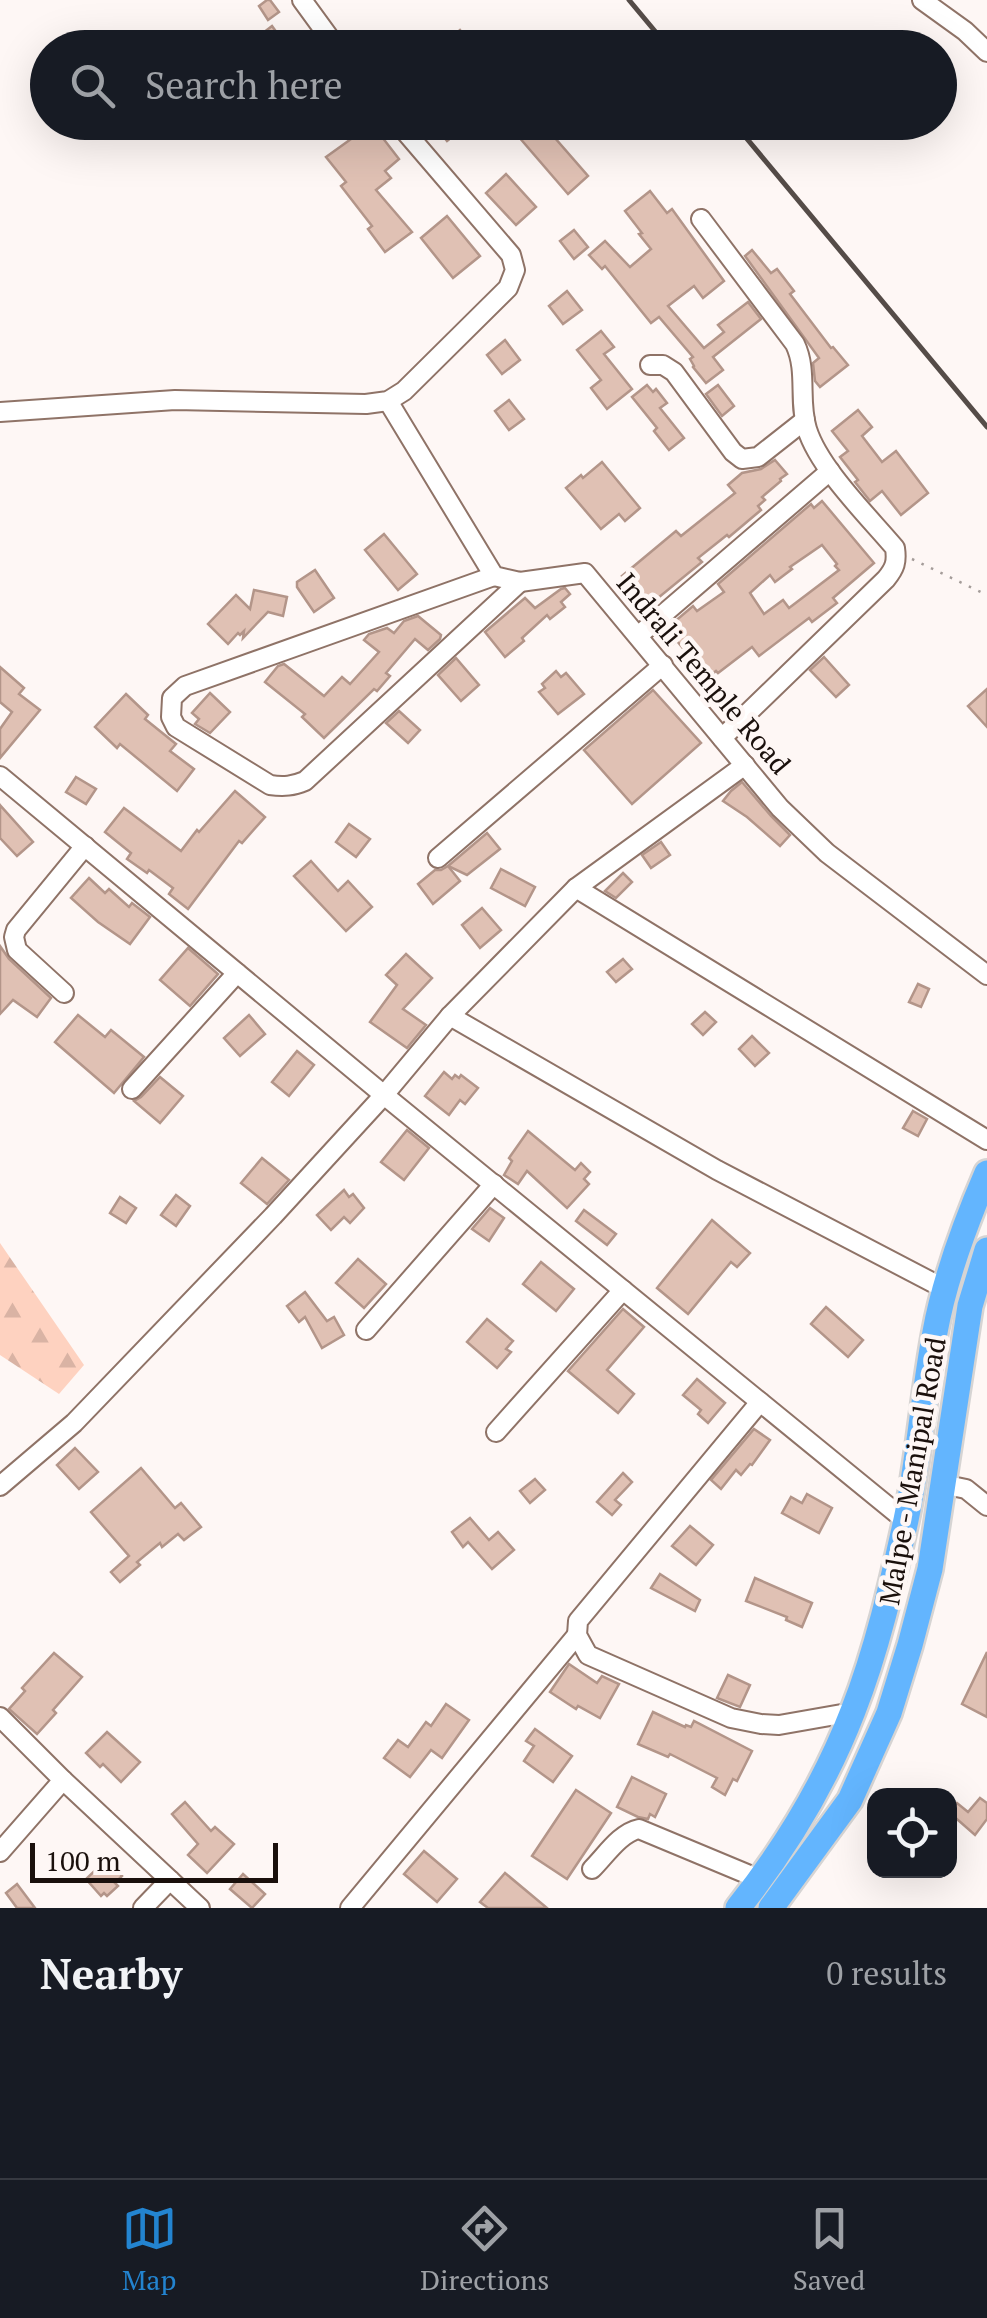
<!DOCTYPE html>
<html lang="en">
<head>
<meta charset="utf-8">
<style>
  :root { --surface:#171b24; --page:#242831; --text:#f1f3f6; --muted:#9ea1a6; --line:#363941; --accent:#2384d0 }
  body { margin:0; font-family:"PT Serif",serif; background:var(--page); color:var(--text) }
  .controls { position:absolute; right:30px; bottom:30px; display:grid; overflow:hidden; border-radius:20px; box-shadow:0 10px 40px #0002 }
  .controls button { width:90px; height:90px; display:grid; place-items:center; padding:0; border:0; border-bottom:2px solid var(--line); background:var(--surface); color:var(--text); font:50px sans-serif }
  .scale { position:absolute; left:30px; bottom:25px; width:248px; box-sizing:border-box; padding-left:10px; border:5px solid #1a100c; border-top:0; font-size:28px; line-height:35px; white-space:nowrap; color:#1a100c; -webkit-text-stroke:8px #fef7f5; paint-order:stroke }
  .list { margin:0; padding:0; list-style:none }
  h2 { display:flex; justify-content:space-between; align-items:center; height:130px; margin:0; padding:0 40px; font-size:42px }
  h2 small { font-size:32px; font-weight:400; color:var(--muted) }
  .icon { flex:none; width:55px; height:55px; fill:none; stroke:currentColor; stroke-width:2; stroke-linecap:round; stroke-linejoin:round }
  .map { position:relative; flex:none; width:987px; height:1908px; overflow:hidden }
  .search { position:absolute; background:var(--surface); box-shadow:0 10px 40px #0002; left:30px; right:30px; top:30px; height:110px; display:flex; align-items:center; gap:25px; box-sizing:border-box; padding:0 35px; border-radius:55px; color:var(--muted); font-size:38px }
  .sheet { height:270px; background:var(--surface) }
  nav { display:flex; justify-content:space-around; align-items:center; box-sizing:border-box; height:140px; border-top:2px solid var(--line); background:var(--surface); font-size:28px; color:var(--muted) }
  nav a { display:grid; justify-items:center; gap:5px }
  nav .on { color:var(--accent) }
  .map>svg:first-child { display:block }
  .forest { fill:url(#forest-firs) }
  .building { fill:#e0c1b4; stroke:#b39589; stroke-width:2.5; fill-rule:evenodd }
  .lines { fill:none; stroke-linecap:round; stroke-linejoin:round }
  .minor-casing { stroke:#8f7367; stroke-width:22 }
  .highway-casing { stroke:#d6d4d3; stroke-width:30 }
  .path { stroke:#a49c99; stroke-width:2.5; stroke-dasharray:2.5 8; stroke-linecap:butt }
  .minor { stroke:#fff; stroke-width:18 }
  .highway { stroke:#63b5fe; stroke-width:25 }
  .rail { stroke:#554c48; stroke-width:5 }
  .labels { text-anchor:middle; dominant-baseline:central; stroke-width:9; stroke-linejoin:round; paint-order:stroke }
  .street-label { font-size:28px; fill:#1a100c; stroke:#fef7f5 }
</style>
</head>
<body>
<div class="map">
<svg width="987" height="1908" viewBox="0 0 987 1908">
  <defs>
    <pattern id="forest-firs" width="22" height="20" patternUnits="userSpaceOnUse" patternTransform="scale(2.5)"><rect width="22" height="20" fill="#fed2c0"/><path d="M5 1l3.5 6h-7zM16 11l3.5 6h-7z" fill="#d9b3a4"/></pattern>
  </defs>
  <rect width="100%" height="100%" fill="#fef7f5"/>
  <polygon class="forest" points="0,1243 84,1365 59,1394 0,1355"/>
  <g class="building">
    <polygon points="267,0 270,0 279,12 268,20 259,6"/>
    <polygon points="272,26 288,48 262,48 255,39"/>
    <polygon points="460,30 475,48 439,48"/>
    <polygon points="432,122 471,122 447,141"/>
    <polygon points="506,122 541,122 588,176 568,194"/>
    <polygon points="372,124 399,159 385,171 391,178 376,190 412,232 385,252 368,229 372,226 341,186 346,182 326,157"/>
    <polygon points="506,174 536,207 516,225 486,193"/>
    <polygon points="650,191 667,213 672,209 724,281 703,298 694,286 668,306 704,348 724,332 718,325 748,302 761,319 713,357 723,370 706,383 693,367 694,366 690,359 693,357 659,317 651,323 605,266 602,269 589,255 605,241 630,267 651,249 639,234 642,233 625,211"/>
    <polygon points="447,216 480,256 453,278 421,238"/>
    <polygon points="574,230 588,247 574,259 560,241"/>
    <polygon points="752,250 771,273 777,269 794,291 790,294 831,348 833,347 848,365 820,387 815,381 813,363 819,358 745,256"/>
    <polygon points="567,291 582,310 563,324 549,306"/>
    <polygon points="601,331 614,347 604,354 632,389 607,409 591,388 601,380 577,350"/>
    <polygon points="505,340 520,360 502,374 487,355"/>
    <polygon points="647,385 653,392 656,389 667,403 660,408 684,438 669,450 654,431 657,428 632,397"/>
    <polygon points="718,385 734,406 722,416 706,394"/>
    <polygon points="509,400 524,419 509,430 495,411"/>
    <polygon points="858,410 872,427 862,436 882,462 896,451 928,493 901,515 882,491 870,501 855,482 858,480 840,457 848,451 832,431"/>
    <polygon points="775,460 787,474 780,479 781,481 762,497 765,500 758,506 761,510 729,537 727,535 698,558 702,562 647,607 622,576 676,531 681,536 735,493 728,485 742,473 761,469"/>
    <polygon points="602,462 640,508 625,521 619,514 601,529 566,488 581,475 583,478"/>
    <path d="M822,501l52,62 -41,35 4,5 -25,19 -3,-4 -50,38 -7,-9 -34,26 -2,-2 -9,7 -30,-37 -8,6 -10,-12 34,-29 4,5 27,-19 -6,-8 93,-80 3,4zM822,545l15,19 -2,2 4,4 -50,38 -6,-8 -19,14 -14,-21 20,-18 5,7 17,-13 -2,-2z"/>
    <polygon points="384,534 417,574 398,590 365,550"/>
    <polygon points="315,570 334,598 314,612 297,587 297,582"/>
    <polygon points="565,588 570,594 561,602 565,607 550,619 547,615 522,638 524,641 505,657 485,632 525,598 535,608 561,589"/>
    <polygon points="254,590 287,597 283,616 268,612 243,638 244,631 240,635 238,633 228,644 208,624 236,595 250,609"/>
    <polygon points="418,616 441,635 440,639 428,650 415,639 386,673 390,676 377,691 374,689 324,738 302,717 305,714 265,682 278,666 284,664 324,696 342,677 350,684 379,652 364,640 369,634 387,628 394,633 404,621"/>
    <polygon points="824,657 849,685 836,697 810,670"/>
    <polygon points="456,658 479,685 461,701 438,675"/>
    <polygon points="0,667 24,688 19,694 40,710 0,758 0,729 12,712 0,702"/>
    <polygon points="556,671 561,677 566,673 584,694 558,714 539,692 545,688 542,684"/>
    <polygon points="987,689 987,727 968,706"/>
    <polygon points="653,690 701,743 632,804 584,750"/>
    <polygon points="210,693 230,712 210,733 195,724 199,719 192,713"/>
    <polygon points="126,694 148,715 145,719 176,744 170,751 194,769 177,791 120,744 117,748 95,727"/>
    <polygon points="399,711 420,730 408,743 386,723"/>
    <polygon points="76,777 96,789 86,804 66,792"/>
    <polygon points="742,782 771,816 790,835 780,846 747,817 723,801 731,791"/>
    <polygon points="235,791 265,817 242,843 239,841 188,909 169,894 173,888 149,870 147,873 127,859 131,853 105,832 124,808 181,851 197,830 199,832"/>
    <polygon points="0,805 33,842 17,856 0,838"/>
    <polygon points="349,824 370,839 356,857 336,842"/>
    <polygon points="487,833 500,849 467,875 448,866"/>
    <polygon points="661,842 670,855 651,868 642,855"/>
    <polygon points="311,861 338,891 348,881 372,907 346,931 294,876"/>
    <polygon points="448,866 460,881 433,904 418,884 435,870 441,870"/>
    <polygon points="501,869 535,887 525,906 491,888"/>
    <polygon points="623,873 632,882 616,898 605,891"/>
    <polygon points="89,878 105,893 109,889 129,907 132,903 150,917 130,944 98,922 71,898"/>
    <polygon points="482,908 501,930 480,948 462,925"/>
    <polygon points="0,946 9,959 51,998 37,1017 13,1000 0,1014"/>
    <polygon points="188,948 218,974 190,1006 160,980"/>
    <polygon points="406,954 432,978 403,1009 426,1025 407,1048 370,1022 397,985 386,975"/>
    <polygon points="623,959 632,969 616,982 607,972"/>
    <polygon points="918,984 929,989 921,1007 909,1002"/>
    <polygon points="705,1012 716,1022 703,1035 692,1024"/>
    <polygon points="78,1015 105,1037 111,1030 144,1057 114,1093 55,1042"/>
    <polygon points="249,1015 265,1034 240,1056 224,1038"/>
    <polygon points="752,1036 769,1053 755,1066 739,1049"/>
    <polygon points="297,1051 314,1065 289,1096 272,1082"/>
    <polygon points="444,1072 452,1079 455,1075 459,1078 461,1075 478,1088 465,1104 460,1100 449,1115 425,1096"/>
    <polygon points="160,1077 183,1096 160,1123 134,1101 141,1097"/>
    <polygon points="913,1111 927,1119 918,1136 903,1128"/>
    <polygon points="407,1130 429,1148 404,1180 381,1162"/>
    <polygon points="528,1131 575,1170 581,1163 590,1172 584,1179 589,1184 567,1208 527,1171 518,1184 504,1175 512,1161 509,1158"/>
    <polygon points="262,1158 289,1180 267,1204 241,1183"/>
    <polygon points="344,1190 349,1197 353,1194 364,1208 350,1223 344,1217 331,1230 317,1215"/>
    <polygon points="176,1195 190,1206 176,1226 161,1215"/>
    <polygon points="120,1197 136,1208 126,1223 110,1213"/>
    <polygon points="490,1208 504,1218 489,1241 472,1229"/>
    <polygon points="584,1210 616,1234 607,1245 576,1221"/>
    <polygon points="712,1220 750,1253 737,1267 731,1262 688,1314 657,1288"/>
    <polygon points="358,1259 386,1284 364,1308 336,1283"/>
    <polygon points="541,1262 574,1289 556,1311 523,1284"/>
    <polygon points="305,1292 327,1321 334,1317 344,1335 322,1348 305,1317 299,1322 287,1306"/>
    <polygon points="826,1307 863,1340 848,1357 811,1324"/>
    <polygon points="623,1309 644,1327 607,1370 634,1394 618,1413 568,1371"/>
    <polygon points="487,1319 513,1341 506,1349 511,1352 497,1368 467,1342"/>
    <polygon points="697,1379 725,1403 708,1423 698,1414 701,1410 683,1395"/>
    <polygon points="754,1429 770,1440 752,1465 750,1464 741,1475 736,1470 721,1489 711,1480"/>
    <polygon points="75,1448 98,1472 79,1489 57,1465"/>
    <polygon points="141,1468 175,1508 181,1503 201,1527 184,1540 178,1534 162,1547 160,1543 137,1562 140,1565 120,1582 111,1572 129,1556 91,1512"/>
    <polygon points="623,1473 632,1482 615,1500 621,1505 612,1515 597,1502"/>
    <polygon points="535,1479 545,1490 530,1503 520,1491"/>
    <polygon points="807,1494 832,1508 819,1533 782,1513 791,1497 802,1503"/>
    <polygon points="470,1518 489,1540 498,1532 514,1550 492,1569 468,1542 463,1547 452,1532"/>
    <polygon points="690,1526 713,1545 696,1565 672,1546"/>
    <polygon points="660,1574 700,1600 695,1611 651,1588"/>
    <polygon points="755,1578 812,1603 802,1627 786,1620 787,1617 746,1601"/>
    <polygon points="987,1652 987,1717 962,1704"/>
    <polygon points="54,1653 82,1677 53,1710 56,1713 37,1734 9,1709 25,1691 22,1688"/>
    <polygon points="569,1664 597,1683 602,1676 619,1684 600,1718 578,1706 576,1709 550,1692"/>
    <polygon points="728,1675 750,1685 740,1707 717,1698"/>
    <polygon points="446,1704 469,1720 442,1758 431,1750 410,1777 384,1758 398,1740 408,1747 426,1722 431,1726"/>
    <polygon points="653,1712 685,1727 686,1725 691,1727 694,1721 752,1751 737,1781 733,1779 725,1795 712,1787 717,1778 670,1754 668,1757 638,1744"/>
    <polygon points="535,1729 572,1756 553,1782 524,1761 534,1746 526,1741"/>
    <polygon points="107,1732 140,1762 121,1782 103,1764 100,1767 86,1753"/>
    <polygon points="632,1777 666,1794 655,1817 650,1814 648,1819 638,1817 617,1807"/>
    <polygon points="576,1790 611,1813 567,1879 532,1856"/>
    <polygon points="980,1798 987,1803 987,1819 975,1835 950,1813 957,1803 968,1812"/>
    <polygon points="185,1802 211,1831 215,1827 234,1844 207,1873 188,1855 198,1844 172,1814"/>
    <polygon points="424,1851 457,1879 437,1902 404,1874"/>
    <polygon points="107,1859 122,1876 115,1883 118,1886 107,1896 104,1893 101,1896 86,1879"/>
    <polygon points="505,1873 547,1908 488,1908 480,1902"/>
    <polygon points="243,1874 265,1894 252,1908 230,1889"/>
    <polygon points="17,1884 35,1908 17,1908 6,1893"/>
  </g>
  <g class="lines">
    <g class="minor-casing">
      <g id="minor">
        <polyline points="302,0 337,48"/>
        <polyline points="922,0 965,31 987,52"/>
        <path d="M701,219l94,125c13,27 3,57 12,85 12,39 61,87 88,119 2,14 0,20 -9,31l-164,159"/>
        <polyline points="650,365 663,365 674,372 733,452 742,459 758,457 805,420"/>
        <polyline points="388,401 494,576 520,582 585,573 780,808 827,853 987,975"/>
        <polyline points="0,412 175,400 366,404 388,401 404,391 508,288 515,270 511,255 397,122"/>
        <path d="M494,576l-309,110 -13,12 -1,19 5,10 94,58c14,2 23,1 35,-4l215,-199"/>
        <polyline points="639,635 830,471"/>
        <polyline points="0,776 384,1095 906,1521"/>
        <polyline points="438,858 663,665"/>
        <polyline points="576,888 987,1140"/>
        <polyline points="64,993 17,950 14,937 16,930 85,846"/>
        <polyline points="450,1016 717,1170 945,1289"/>
        <polyline points="132,1089 237,973"/>
        <polyline points="366,1330 494,1184"/>
        <polyline points="760,1402 578,1621 577,1635 588,1655 731,1718 761,1724 779,1725 853,1712"/>
        <polyline points="496,1432 623,1290"/>
        <polyline points="942,1484 966,1489 987,1506"/>
        <polyline points="0,1486 74,1423 273,1216 384,1095 450,1016 576,888 745,765"/>
        <polyline points="0,1717 63,1780 200,1908"/>
        <polyline points="0,1852 63,1780"/>
        <path d="M592,1869c14,-14 28,-36 47,-40l120,50"/>
        <polyline points="143,1908 170,1880"/>
        <polyline points="350,1908 577,1635"/>
      </g>
    </g>
    <g class="highway-casing">
      <g id="highway">
        <path d="M738,1908c47,-59 88,-127 115,-197 24,-61 39,-127 53,-191 13,-62 17,-125 29,-188 10,-55 30,-108 52,-159"/>
        <polyline points="771,1908 850,1800 889,1713 910,1645 930,1569 970,1306 987,1250"/>
      </g>
    </g>
    <polyline class="path" points="912,559 987,595"/>
    <use href="#minor" class="minor"/>
    <use href="#highway" class="highway"/>
    <g class="rail">
      <polyline points="629,0 669,48"/>
      <polyline points="733,122 987,427"/>
    </g>
  </g>
  <g class="labels">
    <g class="street-label">
      <text transform="translate(704 673) rotate(50)">Indrali Temple Road</text>
      <text transform="translate(912 1471) rotate(-80)">Malpe - Manipal Road</text>
    </g>
  </g>
</svg>
<div class="controls">
<button><svg class="icon" aria-label="locate" viewBox="0 0 24 24"><circle cx="12" cy="12" r="6"/><path d="M12 2v4M12 18v4M2 12h4M18 12h4"/></svg></button>
</div>
<div class="scale">100 m</div>
<div class="search"><svg class="icon" aria-label="search" viewBox="0 0 24 24"><circle cx="10" cy="10" r="6"/><path d="M15 15l6 6"/></svg>Search here</div>
</div>
<section class="sheet">
<h2>Nearby<small>0 results</small></h2>
<ul class="list">
</ul>
</section>
<nav>
<a class="on"><svg class="icon" aria-label="map" viewBox="0 0 24 24"><path d="M3 6l6-2 6 2 6-2v14l-6 2-6-2-6 2zM9 4v14M15 6v14"/></svg>Map</a>
<a><svg class="icon" aria-label="directions" viewBox="0 0 24 24"><path d="M12 3l9 9-9 9-9-9zM9 14v-3h6M13 9l2 2-2 2"/></svg>Directions</a>
<a><svg class="icon" aria-label="saved" viewBox="0 0 24 24"><path d="M7 4h10v16l-5-4-5 4z"/></svg>Saved</a>
</nav>
</body>
</html>
